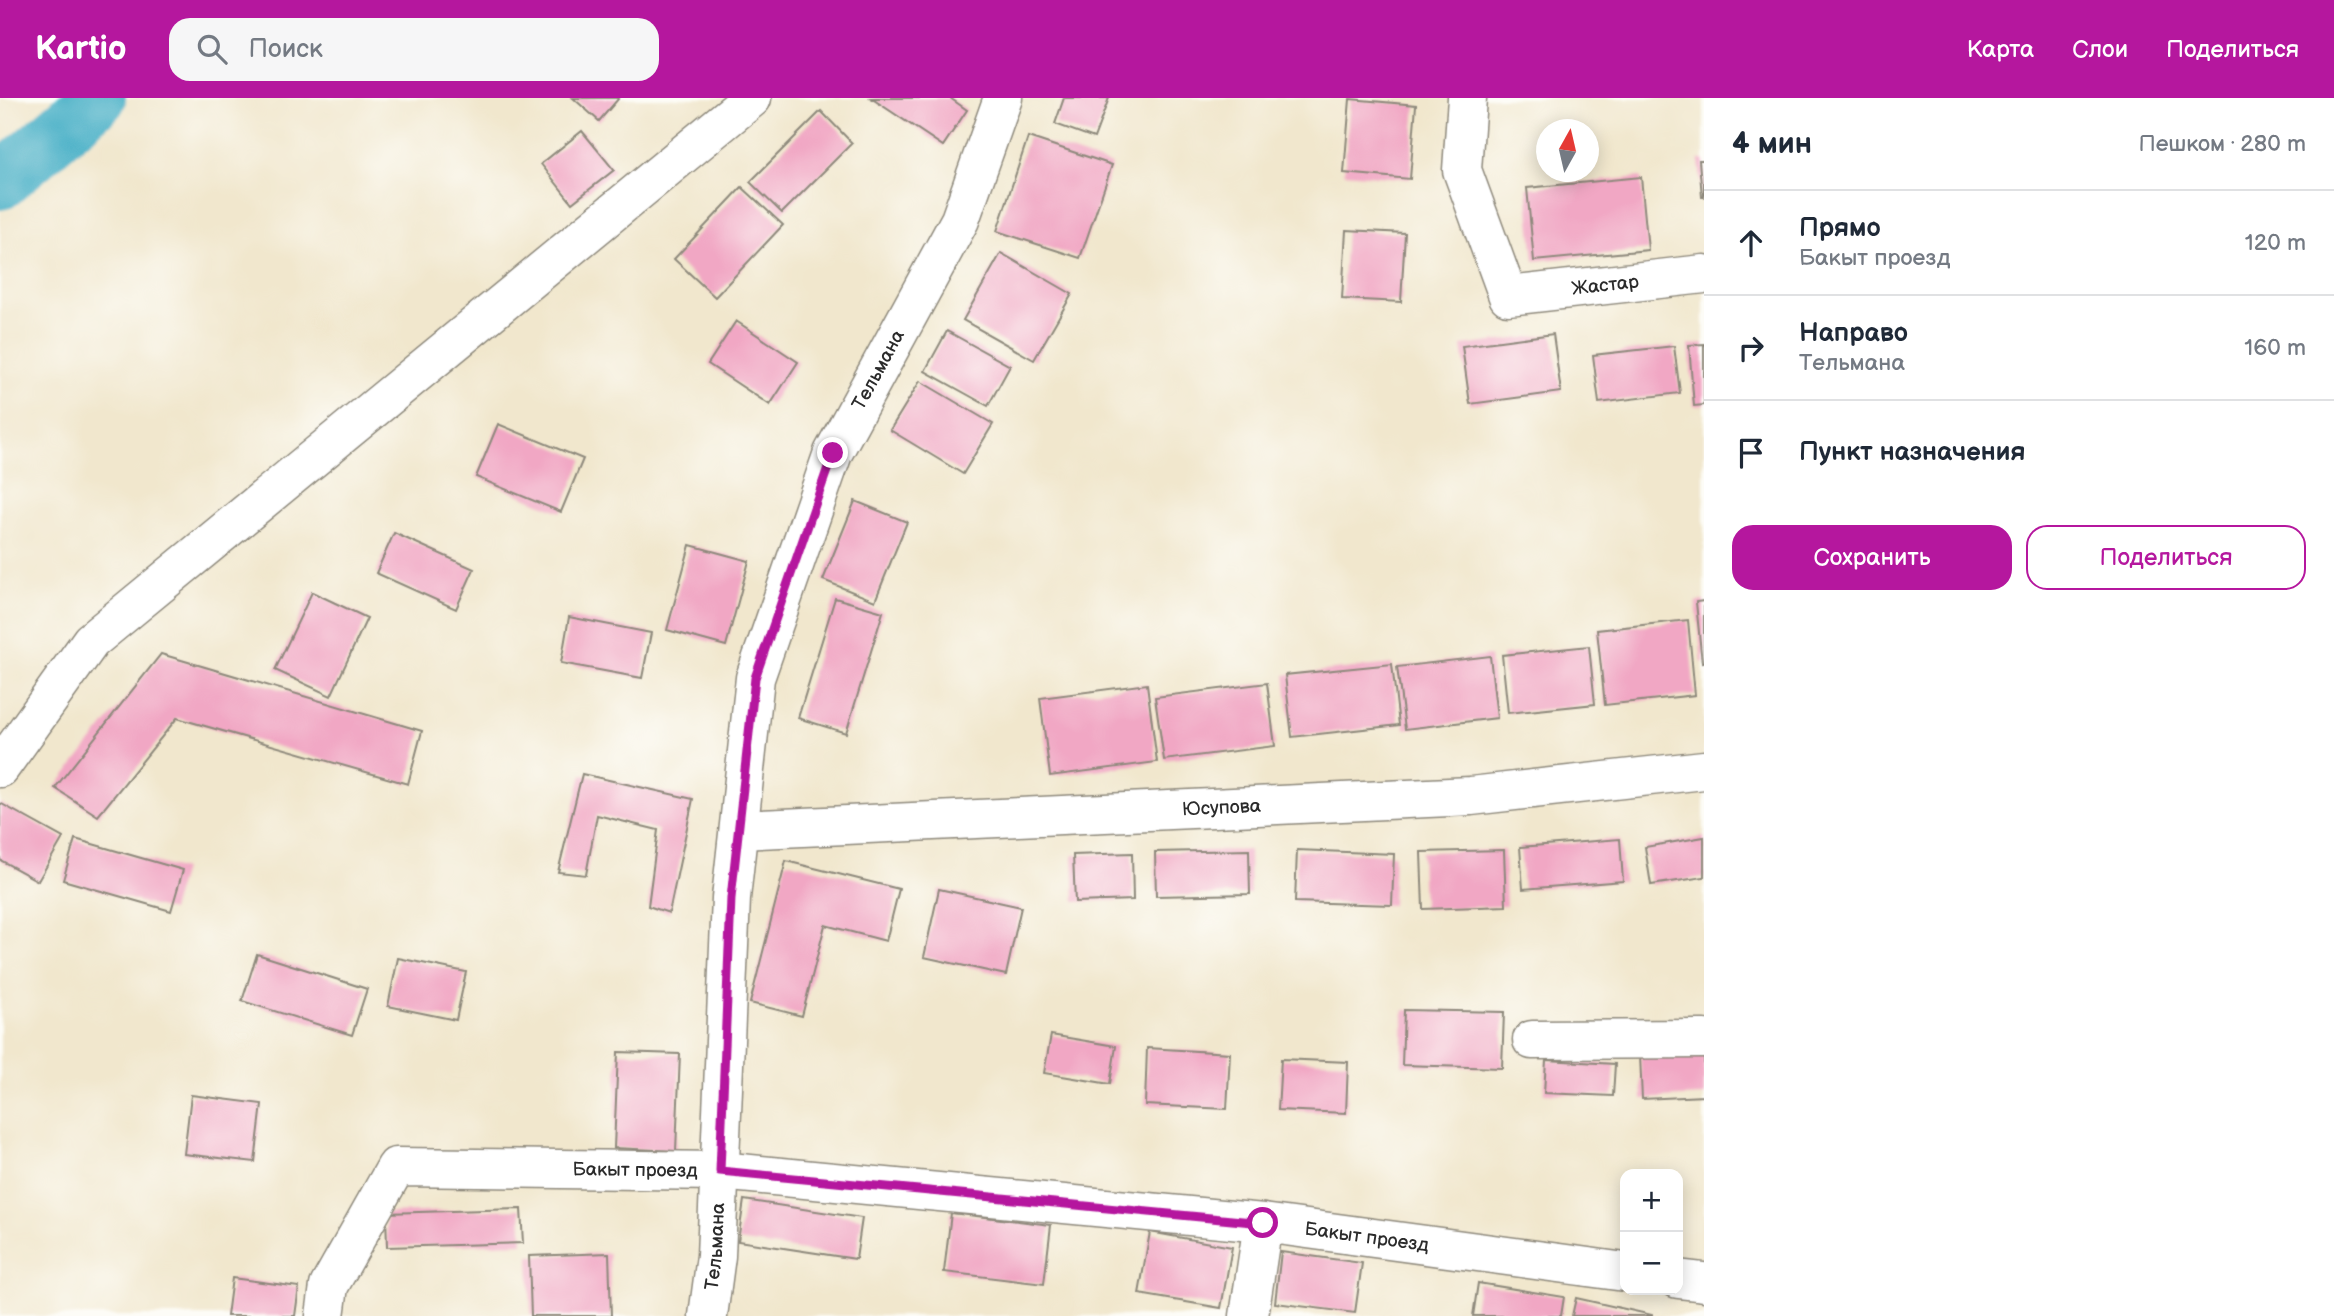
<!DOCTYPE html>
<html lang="ru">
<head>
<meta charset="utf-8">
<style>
  :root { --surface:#fff; --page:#f6f6f7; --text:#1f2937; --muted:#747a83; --line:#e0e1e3; --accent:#b5179e }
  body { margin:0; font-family:"Balsamiq Sans",sans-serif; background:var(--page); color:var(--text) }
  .controls { position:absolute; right:21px; bottom:21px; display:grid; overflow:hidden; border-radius:14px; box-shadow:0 4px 18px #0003 }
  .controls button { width:63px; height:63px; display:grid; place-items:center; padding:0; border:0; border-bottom:2px solid var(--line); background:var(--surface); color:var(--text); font:35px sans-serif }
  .compass { position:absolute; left:1536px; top:21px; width:63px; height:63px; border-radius:50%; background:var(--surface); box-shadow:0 4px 18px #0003; rotate:8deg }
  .stop { position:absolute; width:21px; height:21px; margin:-16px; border:5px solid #b5179e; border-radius:50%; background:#fff }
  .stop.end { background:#b5179e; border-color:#fff; box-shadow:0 2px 7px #0008 }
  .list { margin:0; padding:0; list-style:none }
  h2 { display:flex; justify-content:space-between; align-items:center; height:91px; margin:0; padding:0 28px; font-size:30px }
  h2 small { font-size:23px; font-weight:400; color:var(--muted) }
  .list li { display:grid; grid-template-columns:46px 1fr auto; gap:21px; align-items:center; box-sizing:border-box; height:105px; padding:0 28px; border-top:2px solid var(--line) }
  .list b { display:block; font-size:26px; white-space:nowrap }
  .list p { margin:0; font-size:23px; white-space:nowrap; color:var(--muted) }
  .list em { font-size:23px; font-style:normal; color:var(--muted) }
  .actions { display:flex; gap:14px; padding:21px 28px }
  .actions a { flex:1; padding:16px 0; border:2px solid var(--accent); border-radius:21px; text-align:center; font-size:24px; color:var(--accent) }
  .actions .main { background:var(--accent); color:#fff }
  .icon { flex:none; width:38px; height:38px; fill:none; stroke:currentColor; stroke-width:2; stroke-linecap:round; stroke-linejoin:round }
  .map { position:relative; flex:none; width:1704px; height:1218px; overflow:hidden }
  header { display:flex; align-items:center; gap:42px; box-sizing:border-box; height:98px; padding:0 35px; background:var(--accent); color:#fff }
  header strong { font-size:33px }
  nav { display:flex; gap:38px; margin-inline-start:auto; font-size:24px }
  .search { width:490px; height:63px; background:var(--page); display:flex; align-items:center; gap:18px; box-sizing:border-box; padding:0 24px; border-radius:21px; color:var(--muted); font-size:26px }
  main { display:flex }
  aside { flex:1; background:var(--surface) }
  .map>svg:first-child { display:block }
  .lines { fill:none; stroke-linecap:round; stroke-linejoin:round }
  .river { stroke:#48b0c7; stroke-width:56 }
  .building { fill:#f1a7c4 }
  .minor-casing { stroke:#8e897c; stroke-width:41 }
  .minor { stroke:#fff; stroke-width:38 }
  .route { stroke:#b5179e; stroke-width:9 }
  .labels { text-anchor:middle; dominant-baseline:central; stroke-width:7; stroke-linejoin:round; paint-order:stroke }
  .street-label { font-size:19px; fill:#2b2b2b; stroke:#fdfcf7 }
</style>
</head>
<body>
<header>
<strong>Kartio</strong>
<div class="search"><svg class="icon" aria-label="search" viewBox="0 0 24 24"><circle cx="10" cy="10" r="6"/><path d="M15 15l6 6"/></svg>Поиск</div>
<nav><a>Карта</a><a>Слои</a><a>Поделиться</a></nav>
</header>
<main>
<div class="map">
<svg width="1704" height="1218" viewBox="0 0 1704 1218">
  <rect width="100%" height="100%" fill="#fdfcf7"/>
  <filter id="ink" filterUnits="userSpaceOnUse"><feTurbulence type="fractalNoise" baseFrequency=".0143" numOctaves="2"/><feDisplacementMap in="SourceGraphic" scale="14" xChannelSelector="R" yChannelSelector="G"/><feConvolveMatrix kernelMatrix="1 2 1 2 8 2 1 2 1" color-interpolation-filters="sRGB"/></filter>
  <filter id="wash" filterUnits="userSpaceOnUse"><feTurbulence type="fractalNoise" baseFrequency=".00686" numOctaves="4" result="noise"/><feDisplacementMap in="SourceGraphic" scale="28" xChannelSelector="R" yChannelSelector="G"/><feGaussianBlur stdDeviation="1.57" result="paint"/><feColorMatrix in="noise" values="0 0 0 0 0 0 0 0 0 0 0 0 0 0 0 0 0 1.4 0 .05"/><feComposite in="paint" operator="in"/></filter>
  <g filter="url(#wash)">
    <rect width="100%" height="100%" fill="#f1e7cd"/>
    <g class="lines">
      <polyline class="river" points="0,84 98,0"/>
    </g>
    <g id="blocks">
      <g class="building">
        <polygon points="573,0 619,0 599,23"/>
        <polygon points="871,0 950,0 967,12 943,48"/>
        <polygon points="1064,0 1109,0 1094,40 1055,26"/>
        <polygon points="1350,1 1416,7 1410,81 1344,75"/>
        <polygon points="821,13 852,45 782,115 750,84"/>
        <polygon points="582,33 614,72 572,105 541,66"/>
        <polygon points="1028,39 1112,67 1080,160 997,133"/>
        <polygon points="1699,62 1704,62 1704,99 1702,99"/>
        <polygon points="1641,79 1648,152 1534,163 1527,90"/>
        <polygon points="742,89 783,127 715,199 674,161"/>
        <polygon points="1346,132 1405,135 1401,204 1342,201"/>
        <polygon points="1001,155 1072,196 1034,262 963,222"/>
        <polygon points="736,223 798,264 770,307 708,266"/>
        <polygon points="947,233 1010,268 988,308 925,273"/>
        <polygon points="1553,236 1561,294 1470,306 1462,248"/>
        <polygon points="1704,246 1704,307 1694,308 1689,247"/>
        <polygon points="1674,248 1680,295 1599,305 1593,257"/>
        <polygon points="920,283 993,326 963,376 890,332"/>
        <polygon points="498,326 583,361 561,414 476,379"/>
        <polygon points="855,403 907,424 875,503 823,482"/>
        <polygon points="394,435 474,471 456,511 376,475"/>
        <polygon points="690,447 749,463 726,548 667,532"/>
        <polygon points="312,494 367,520 331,598 275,572"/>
        <polygon points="835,500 883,514 846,635 798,620"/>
        <polygon points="1704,503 1704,564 1702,565 1696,504"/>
        <polygon points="569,519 651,535 642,580 561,565"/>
        <polygon points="1688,522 1695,597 1605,607 1597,532"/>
        <polygon points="1589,548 1595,606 1508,615 1502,557"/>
        <polygon points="161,556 422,633 408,686 177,620 98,718 55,690"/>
        <polygon points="1490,558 1497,620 1405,631 1397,569"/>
        <polygon points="1392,566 1399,627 1292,639 1285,577"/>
        <polygon points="1267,585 1275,648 1164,662 1155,599"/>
        <polygon points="1147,586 1157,664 1050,678 1040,600"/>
        <polygon points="582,676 693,701 669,815 648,808 658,732 597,717 586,777 558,774"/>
        <polygon points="0,705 63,740 38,783 0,762"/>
        <polygon points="1704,739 1704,779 1651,787 1645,749"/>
        <polygon points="75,741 183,772 171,813 63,782"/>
        <polygon points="1620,741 1623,783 1523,791 1520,749"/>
        <polygon points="1249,752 1250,796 1156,798 1155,754"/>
        <polygon points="1297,752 1394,756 1392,807 1295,804"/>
        <polygon points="1504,752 1506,808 1423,811 1421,754"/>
        <polygon points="1132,755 1133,802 1075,804 1073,757"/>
        <polygon points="786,763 899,791 886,843 825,827 802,918 750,905"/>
        <polygon points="939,791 1021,809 1006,877 924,859"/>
        <polygon points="257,856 367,891 352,937 242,903"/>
        <polygon points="398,860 466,874 456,922 388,908"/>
        <polygon points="1404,912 1504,914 1502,970 1402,967"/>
        <polygon points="1051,937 1116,948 1110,986 1044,975"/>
        <polygon points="1147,950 1230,955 1227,1011 1145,1007"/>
        <polygon points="618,954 680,956 676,1053 614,1050"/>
        <polygon points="1704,955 1704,998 1642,1001 1640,958"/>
        <polygon points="1281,961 1348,964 1346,1015 1278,1012"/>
        <polygon points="1546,962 1615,966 1613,998 1544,995"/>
        <polygon points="191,997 262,1006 255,1064 184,1056"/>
        <polygon points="744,1102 862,1120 856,1161 738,1143"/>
        <polygon points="521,1111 523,1145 387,1149 386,1115"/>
        <polygon points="951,1115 1051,1127 1044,1186 944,1174"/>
        <polygon points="1150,1134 1232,1149 1221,1210 1139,1196"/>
        <polygon points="1281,1154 1362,1165 1355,1215 1275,1205"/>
        <polygon points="609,1155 611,1218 531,1218 529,1158"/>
        <polygon points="232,1180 299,1189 295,1218 227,1218"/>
        <polygon points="1478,1185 1564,1199 1561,1218 1473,1218"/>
        <polygon points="1576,1200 1652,1217 1652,1218 1572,1218"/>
      </g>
    </g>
  </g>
  <g filter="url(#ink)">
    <use href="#blocks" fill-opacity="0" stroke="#8e897c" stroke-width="2"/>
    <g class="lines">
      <g class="minor-casing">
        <g id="minor">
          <path id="s1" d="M1467,0l-5,72 46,126 196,-22"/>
          <polyline points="0,670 91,543 752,0"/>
          <path id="s2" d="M739,732l732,-34 233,-26"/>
          <polyline points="1532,942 1704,941"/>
          <polyline points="1678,1181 1704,1184"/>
          <path id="s3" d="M325,1218l4,-30 67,-119 324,4 543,52 362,49"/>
          <path id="s4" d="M708,1218l8,-60 15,-358 24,-220 78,-225 127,-233 43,-122"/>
          <polyline points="1249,1218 1263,1125"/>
        </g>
      </g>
      <use href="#minor" class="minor"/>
    </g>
  </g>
  <g class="lines" filter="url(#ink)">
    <polyline class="route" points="833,355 755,580 731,800 720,1073 1263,1125"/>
  </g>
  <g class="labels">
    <g class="street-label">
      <text stroke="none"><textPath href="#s1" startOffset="304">Жастар</textPath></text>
      <text stroke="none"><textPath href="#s4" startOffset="973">Тельмана</textPath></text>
      <text stroke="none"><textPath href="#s2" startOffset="483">Юсупова</textPath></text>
      <text stroke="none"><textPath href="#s3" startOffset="406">Бакыт проезд</textPath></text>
      <text stroke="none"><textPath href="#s3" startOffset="1141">Бакыт проезд</textPath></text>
      <text stroke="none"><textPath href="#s4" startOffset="70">Тельмана</textPath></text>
    </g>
  </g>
</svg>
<div class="controls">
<button>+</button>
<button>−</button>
</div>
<svg class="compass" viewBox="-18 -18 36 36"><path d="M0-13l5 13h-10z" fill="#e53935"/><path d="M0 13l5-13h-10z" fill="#747a83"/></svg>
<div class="stop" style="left:1263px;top:1125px"></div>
<div class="stop end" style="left:833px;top:355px"></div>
</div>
<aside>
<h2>4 мин<small>Пешком · 280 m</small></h2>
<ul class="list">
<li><svg class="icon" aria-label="ahead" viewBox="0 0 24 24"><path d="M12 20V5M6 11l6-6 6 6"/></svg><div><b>Прямо</b><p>Бакыт проезд</p></div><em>120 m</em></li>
<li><svg class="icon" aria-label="right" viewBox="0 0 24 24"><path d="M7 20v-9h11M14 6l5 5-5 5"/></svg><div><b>Направо</b><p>Тельмана</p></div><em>160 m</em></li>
<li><svg class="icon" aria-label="arrive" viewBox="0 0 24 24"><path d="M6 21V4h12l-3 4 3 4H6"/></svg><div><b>Пункт назначения</b></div></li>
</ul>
<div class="actions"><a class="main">Сохранить</a><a>Поделиться</a></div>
</aside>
</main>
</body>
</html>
